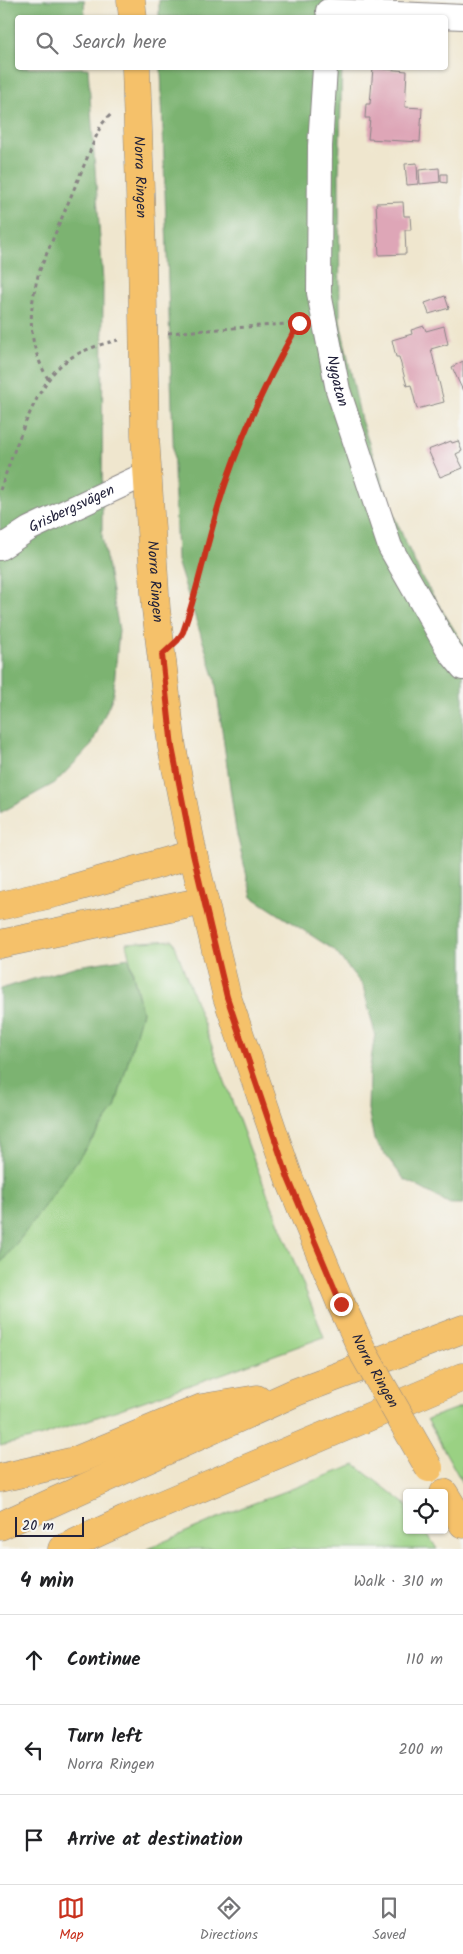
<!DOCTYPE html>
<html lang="en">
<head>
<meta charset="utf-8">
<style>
  :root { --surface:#fff; --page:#f2f2f2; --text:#202124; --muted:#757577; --line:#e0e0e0; --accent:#c8321e }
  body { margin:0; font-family:Kalam,sans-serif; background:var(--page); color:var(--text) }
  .controls { position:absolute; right:15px; bottom:15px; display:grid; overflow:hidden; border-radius:5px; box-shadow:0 1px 4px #0004 }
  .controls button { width:45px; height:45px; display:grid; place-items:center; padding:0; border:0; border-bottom:1px solid var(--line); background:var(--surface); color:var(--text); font:25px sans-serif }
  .scale { position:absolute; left:15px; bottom:12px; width:69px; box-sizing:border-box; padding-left:5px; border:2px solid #22223b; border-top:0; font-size:14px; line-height:18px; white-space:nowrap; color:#22223b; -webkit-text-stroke:4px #f6f6f2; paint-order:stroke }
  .stop { position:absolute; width:15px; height:15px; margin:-11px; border:4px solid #c8321e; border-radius:50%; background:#fff }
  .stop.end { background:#c8321e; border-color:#fff; box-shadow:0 1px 5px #0008 }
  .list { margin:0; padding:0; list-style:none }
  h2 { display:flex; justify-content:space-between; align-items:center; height:65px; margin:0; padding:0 20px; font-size:21px }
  h2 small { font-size:16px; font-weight:400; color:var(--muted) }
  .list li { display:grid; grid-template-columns:32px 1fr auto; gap:15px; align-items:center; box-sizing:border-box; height:90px; padding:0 20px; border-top:1px solid var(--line) }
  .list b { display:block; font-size:19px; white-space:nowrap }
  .list p { margin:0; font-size:16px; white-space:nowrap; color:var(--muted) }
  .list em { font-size:16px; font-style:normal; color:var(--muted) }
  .icon { flex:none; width:28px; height:28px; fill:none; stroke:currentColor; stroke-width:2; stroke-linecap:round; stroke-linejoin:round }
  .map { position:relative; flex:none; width:463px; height:1549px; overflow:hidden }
  .search { position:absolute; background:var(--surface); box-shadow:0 1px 4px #0004; left:15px; right:15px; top:15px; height:55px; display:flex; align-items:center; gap:12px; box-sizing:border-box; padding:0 18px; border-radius:5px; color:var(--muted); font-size:19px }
  .sheet { height:335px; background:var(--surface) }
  nav { display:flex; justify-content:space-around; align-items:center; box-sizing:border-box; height:70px; border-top:1px solid var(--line); background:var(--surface); font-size:14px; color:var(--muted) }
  nav a { display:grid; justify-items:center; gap:2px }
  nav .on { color:var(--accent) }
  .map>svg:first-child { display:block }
  .green { fill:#9ad183; stroke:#5e7a5f }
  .forest { fill:#7bb371; stroke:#4e6a56 }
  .building { fill:#dea6b7 }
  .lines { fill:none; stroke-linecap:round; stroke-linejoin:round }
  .minor-casing { stroke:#888484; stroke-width:26 }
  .major-casing { stroke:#888484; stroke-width:29 }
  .highway-casing { stroke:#888484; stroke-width:29 }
  .path { stroke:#888484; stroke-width:3; stroke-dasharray:4 4; stroke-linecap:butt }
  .minor { stroke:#fff; stroke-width:24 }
  .major { stroke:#f5c16b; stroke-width:28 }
  .highway { stroke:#f5c16b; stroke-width:28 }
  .major-bridge-casing { stroke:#888484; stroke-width:29; stroke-linecap:butt }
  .major-bridge { stroke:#f5c16b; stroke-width:28 }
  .route { stroke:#c8321e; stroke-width:6 }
  .labels { text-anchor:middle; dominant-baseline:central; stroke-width:5; stroke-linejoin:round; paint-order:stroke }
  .street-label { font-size:15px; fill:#22223b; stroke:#f6f6f2 }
</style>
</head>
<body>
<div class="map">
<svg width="463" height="1549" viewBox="0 0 463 1549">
  <rect width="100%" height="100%" fill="#f6f6f2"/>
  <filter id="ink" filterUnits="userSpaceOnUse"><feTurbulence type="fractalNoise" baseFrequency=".02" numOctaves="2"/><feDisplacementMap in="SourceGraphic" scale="10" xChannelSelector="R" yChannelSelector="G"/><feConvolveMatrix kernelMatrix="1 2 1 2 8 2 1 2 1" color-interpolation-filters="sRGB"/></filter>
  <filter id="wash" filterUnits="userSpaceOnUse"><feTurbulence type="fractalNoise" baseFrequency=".0096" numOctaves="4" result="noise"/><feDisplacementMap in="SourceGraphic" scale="20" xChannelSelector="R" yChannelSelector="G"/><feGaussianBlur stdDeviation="1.12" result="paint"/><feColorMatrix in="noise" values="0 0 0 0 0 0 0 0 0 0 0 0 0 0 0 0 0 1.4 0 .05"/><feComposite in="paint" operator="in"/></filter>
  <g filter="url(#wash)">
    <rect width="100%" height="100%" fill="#efe6ce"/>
    <g class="green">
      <polygon points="173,940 250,1150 324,1337 219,1375 39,1437 0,1446 0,1264 142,1012 126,943"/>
      <polygon points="463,1406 463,1484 427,1419"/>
      <polygon points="355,1465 407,1505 407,1530 425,1530 437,1549 147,1549 241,1508"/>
    </g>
    <g class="forest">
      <polygon points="0,0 84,0 85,17 18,18 18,68 88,68 103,282 102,536 119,630 113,696 91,746 55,783 0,813"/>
      <polygon points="159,0 346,0 344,18 159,17"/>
      <polygon points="161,68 342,68 339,176 340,321 361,420 394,516 421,576 463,644 463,1204 450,1204 404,1179 374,1140 368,1109 369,1073 375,1034 363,986 334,950 252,897 236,831 215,679 177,561"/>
      <polygon points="129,958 142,1012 115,1108 24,1234 0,1264 0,989 77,966"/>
    </g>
    <g id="blocks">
      <g class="building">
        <polygon points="373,68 407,71 405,107 422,108 420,142 368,139 370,118 365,118 366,104 370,104"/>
        <polygon points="417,163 418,184 407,185 405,164"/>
        <polygon points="439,168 440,182 420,184 419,170"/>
        <polygon points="441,174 447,174 447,183 441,182"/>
        <polygon points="403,202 404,216 410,216 411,230 405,230 406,254 379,255 376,203"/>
        <polygon points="445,296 449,308 429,314 425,303"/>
        <polygon points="424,326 426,331 444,326 448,344 431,349 444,402 417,409 411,385 407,386 399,357 396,357 392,340 412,334 411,330"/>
        <polygon points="463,361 463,391 452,367"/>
        <polygon points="451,441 452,443 458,441 462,451 456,454 463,468 440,477 428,450"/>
      </g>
    </g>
  </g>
  <g filter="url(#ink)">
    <use href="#blocks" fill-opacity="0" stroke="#888484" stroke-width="1"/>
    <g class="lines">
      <g class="minor-casing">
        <g id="minor">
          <polyline points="328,11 463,17"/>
          <path id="s1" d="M325,68l-5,78 -1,147 19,97 52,157 60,105 13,16"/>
          <path id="s2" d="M0,548l29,-19 119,-56"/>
        </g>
      </g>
      <g class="major-casing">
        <g id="major">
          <polyline points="131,0 133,18"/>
          <path id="s3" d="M136,68l6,185 3,182 11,174 16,138 21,107 34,143 62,181 52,126"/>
          <polyline points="444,1493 463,1524"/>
        </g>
      </g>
      <g class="highway-casing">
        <g id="highway">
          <polyline points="0,906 60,892 193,854"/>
          <polyline points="0,944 204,901"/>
          <polyline points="0,1478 75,1461 202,1408 257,1399"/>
          <polyline points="0,1526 296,1392 463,1329"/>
          <polyline points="62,1549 125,1520 463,1377"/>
        </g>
      </g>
      <g class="path">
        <polyline points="168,333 299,323"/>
        <path d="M48,379c-21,-37 -20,-67 -9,-107l62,-147 11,-12"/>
        <path d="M0,490c12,-33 34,-100 59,-123 15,-15 39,-22 59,-27"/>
        <path d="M185,628c16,-48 25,-98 41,-146 19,-56 44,-108 73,-159"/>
      </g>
      <use href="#minor" class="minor"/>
      <use href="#major" class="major"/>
      <use href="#highway" class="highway"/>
      <g class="major-bridge-casing">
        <g id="major-bridge">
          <path id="s4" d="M341,1304l23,50 65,114"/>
        </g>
      </g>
      <use href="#major-bridge" class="major-bridge"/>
    </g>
  </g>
  <g class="lines" filter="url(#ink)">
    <path class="route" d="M299,323c-29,51 -54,103 -73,159 -17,49 -26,101 -43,150l-5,8 -16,15 10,92 21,107 34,143 61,181 53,126"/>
  </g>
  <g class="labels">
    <g class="street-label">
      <text stroke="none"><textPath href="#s3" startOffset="109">Norra Ringen</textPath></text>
      <text stroke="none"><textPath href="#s1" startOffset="315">Nygatan</textPath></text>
      <text stroke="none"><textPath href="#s2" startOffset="82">Grisbergsvägen</textPath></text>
      <text stroke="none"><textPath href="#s3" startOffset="514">Norra Ringen</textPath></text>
      <text stroke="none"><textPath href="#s4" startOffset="75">Norra Ringen</textPath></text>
    </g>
  </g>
</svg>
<div class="controls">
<button><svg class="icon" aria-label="locate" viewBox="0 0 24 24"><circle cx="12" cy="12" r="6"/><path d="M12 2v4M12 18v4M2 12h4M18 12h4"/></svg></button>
</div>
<div class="scale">20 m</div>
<div class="stop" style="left:299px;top:323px"></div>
<div class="stop end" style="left:341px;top:1304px"></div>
<div class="search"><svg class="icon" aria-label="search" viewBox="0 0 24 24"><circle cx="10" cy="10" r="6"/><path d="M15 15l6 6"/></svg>Search here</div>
</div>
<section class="sheet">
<h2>4 min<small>Walk · 310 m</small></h2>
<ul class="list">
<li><svg class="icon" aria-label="ahead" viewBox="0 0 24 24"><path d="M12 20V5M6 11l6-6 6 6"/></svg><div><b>Continue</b></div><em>110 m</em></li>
<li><svg class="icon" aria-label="left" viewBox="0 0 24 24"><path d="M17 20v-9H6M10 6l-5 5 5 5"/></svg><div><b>Turn left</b><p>Norra Ringen</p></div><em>200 m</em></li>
<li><svg class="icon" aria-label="arrive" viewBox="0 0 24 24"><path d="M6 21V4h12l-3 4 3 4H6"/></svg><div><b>Arrive at destination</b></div></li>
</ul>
</section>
<nav>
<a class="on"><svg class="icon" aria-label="map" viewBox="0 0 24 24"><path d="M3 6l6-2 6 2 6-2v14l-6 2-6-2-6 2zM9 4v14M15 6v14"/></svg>Map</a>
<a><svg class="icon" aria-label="directions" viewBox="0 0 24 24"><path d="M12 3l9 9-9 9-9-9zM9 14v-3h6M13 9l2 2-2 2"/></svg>Directions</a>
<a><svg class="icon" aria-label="saved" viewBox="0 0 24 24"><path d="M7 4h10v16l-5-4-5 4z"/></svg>Saved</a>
</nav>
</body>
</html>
